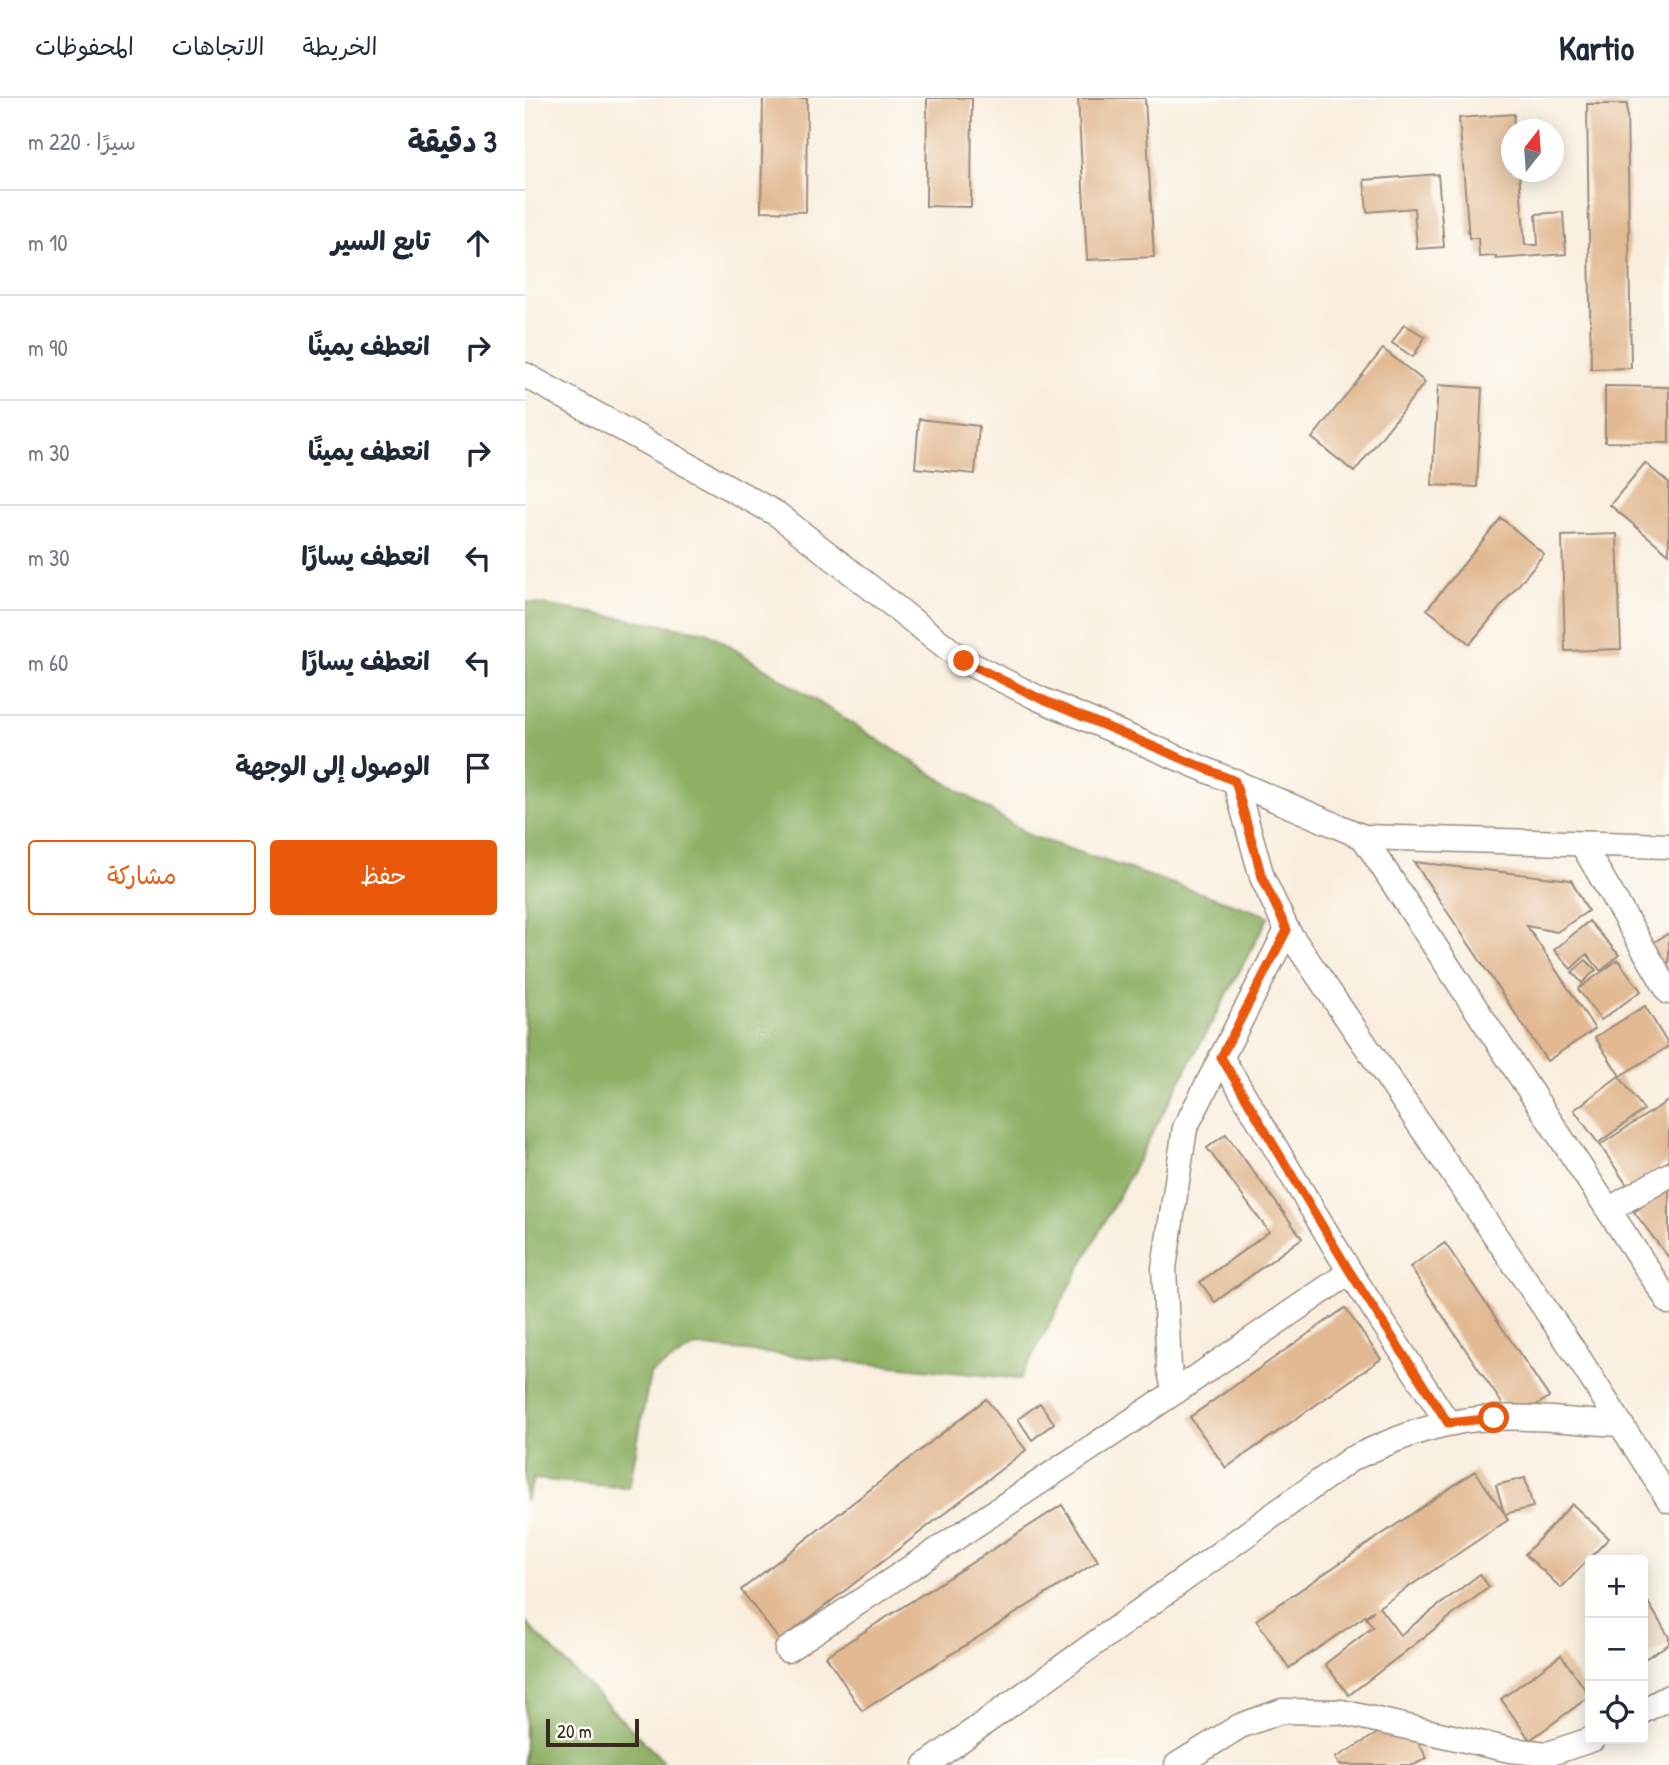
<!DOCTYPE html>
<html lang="ar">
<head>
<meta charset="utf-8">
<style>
  :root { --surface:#fff; --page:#f6f6f7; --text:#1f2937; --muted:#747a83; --line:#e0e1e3; --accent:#ea580c }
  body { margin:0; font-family:"Patrick Hand","Playpen Sans Arabic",sans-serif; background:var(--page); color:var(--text); direction:rtl }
  .controls { position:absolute; right:21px; bottom:21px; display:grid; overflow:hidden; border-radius:7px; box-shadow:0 4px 18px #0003 }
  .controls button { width:63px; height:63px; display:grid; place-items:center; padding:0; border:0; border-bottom:2px solid var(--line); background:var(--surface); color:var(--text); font:35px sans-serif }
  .compass { position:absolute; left:976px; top:21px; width:63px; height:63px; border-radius:50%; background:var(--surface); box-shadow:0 4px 18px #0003; rotate:17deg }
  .scale { position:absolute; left:21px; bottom:18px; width:93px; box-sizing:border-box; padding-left:7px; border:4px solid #3b2a1e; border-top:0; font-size:19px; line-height:24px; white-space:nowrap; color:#3b2a1e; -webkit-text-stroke:5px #fdfcf7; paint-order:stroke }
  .stop { position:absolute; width:21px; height:21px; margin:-16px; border:5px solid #ea580c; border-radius:50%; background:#fff }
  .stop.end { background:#ea580c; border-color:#fff; box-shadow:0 2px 7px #0008 }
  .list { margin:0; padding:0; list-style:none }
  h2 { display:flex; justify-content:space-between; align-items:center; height:91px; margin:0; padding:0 28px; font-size:30px }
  h2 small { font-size:23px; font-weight:400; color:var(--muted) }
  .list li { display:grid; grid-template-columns:46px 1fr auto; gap:21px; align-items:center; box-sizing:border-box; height:105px; padding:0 28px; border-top:2px solid var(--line) }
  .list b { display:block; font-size:26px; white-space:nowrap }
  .list em { font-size:23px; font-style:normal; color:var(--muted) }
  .actions { display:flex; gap:14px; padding:21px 28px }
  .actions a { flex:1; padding:16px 0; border:2px solid var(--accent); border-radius:7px; text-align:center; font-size:24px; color:var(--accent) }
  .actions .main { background:var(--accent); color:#fff }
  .icon { flex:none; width:38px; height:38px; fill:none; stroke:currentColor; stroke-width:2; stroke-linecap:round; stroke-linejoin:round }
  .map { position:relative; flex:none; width:1144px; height:1667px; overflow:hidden; direction:ltr }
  header { display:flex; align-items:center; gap:42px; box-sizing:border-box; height:98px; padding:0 35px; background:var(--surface); border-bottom:2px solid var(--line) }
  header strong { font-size:33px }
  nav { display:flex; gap:38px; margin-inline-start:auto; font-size:24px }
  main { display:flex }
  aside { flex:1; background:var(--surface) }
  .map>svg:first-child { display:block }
  .forest { fill:#8db065; stroke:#646d42; stroke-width:2 }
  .building { fill:#e2b993 }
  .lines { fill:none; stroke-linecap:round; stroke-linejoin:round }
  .street-casing { stroke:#9a8c7e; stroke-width:27 }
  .street { stroke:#fff; stroke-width:24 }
  .route { stroke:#ea580c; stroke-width:9 }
</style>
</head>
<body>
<header>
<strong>Kartio</strong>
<nav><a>الخريطة</a><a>الاتجاهات</a><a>المحفوظات</a></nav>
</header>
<main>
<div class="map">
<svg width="1144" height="1667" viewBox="0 0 1144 1667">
  <rect width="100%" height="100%" fill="#fdfcf7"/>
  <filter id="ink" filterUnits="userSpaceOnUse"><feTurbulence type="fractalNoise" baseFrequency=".0143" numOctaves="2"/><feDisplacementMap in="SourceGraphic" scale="14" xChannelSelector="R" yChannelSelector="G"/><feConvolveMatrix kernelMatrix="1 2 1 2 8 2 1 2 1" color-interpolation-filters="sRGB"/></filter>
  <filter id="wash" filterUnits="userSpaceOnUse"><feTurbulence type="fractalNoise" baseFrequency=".00686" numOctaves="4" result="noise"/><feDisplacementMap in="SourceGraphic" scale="28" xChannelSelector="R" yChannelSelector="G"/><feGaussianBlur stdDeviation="1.57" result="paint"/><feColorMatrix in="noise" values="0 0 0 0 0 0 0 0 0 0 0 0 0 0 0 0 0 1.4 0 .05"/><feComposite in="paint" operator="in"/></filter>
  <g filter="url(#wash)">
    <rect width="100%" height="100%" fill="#f9eede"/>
    <g class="forest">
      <polygon points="0,504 182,534 506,738 744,818 495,1281 171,1248 125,1276 104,1390 9,1381 0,1403"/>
      <polygon points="0,1524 138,1663 138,1667 0,1667"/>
    </g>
    <g id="blocks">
      <g class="building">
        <polygon points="238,0 282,0 281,114 236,113"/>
        <polygon points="402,0 447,0 446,109 401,108"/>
        <polygon points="553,0 620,0 629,159 562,162"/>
        <polygon points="1062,6 1102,6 1106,270 1066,271"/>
        <polygon points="989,16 986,74 994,74 1000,147 1013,147 1011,116 1038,114 1041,156 971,161 971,158 954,159 953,140 944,140 934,20"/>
        <polygon points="913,76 919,149 892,151 889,110 842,114 839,82"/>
        <polygon points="879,226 900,239 888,259 867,245"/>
        <polygon points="858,251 900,284 829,374 787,340"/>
        <polygon points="913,287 957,290 952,389 907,387"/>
        <polygon points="1080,288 1144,289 1144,345 1080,344"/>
        <polygon points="394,321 454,328 450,376 390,370"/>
        <polygon points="1120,365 1144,385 1144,456 1085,407"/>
        <polygon points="976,420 1019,456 945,546 902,511"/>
        <polygon points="1092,436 1096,551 1040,553 1037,438"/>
        <polygon points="889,764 1046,782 1063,813 1032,834 1002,828 1070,931 1022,963"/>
        <polygon points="1064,823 1094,857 1076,873 1062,856 1046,871 1029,852"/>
        <polygon points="1144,835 1144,864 1137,869 1124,847"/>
        <polygon points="1061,862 1071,872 1057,885 1047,874"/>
        <polygon points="1093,862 1116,893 1076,922 1053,891"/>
        <polygon points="1120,908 1144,948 1095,978 1070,939"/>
        <polygon points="1094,978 1119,1012 1073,1045 1049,1012"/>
        <polygon points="1144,1002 1144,1063 1104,1090 1075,1047"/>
        <polygon points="701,1036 777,1140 690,1204 675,1184 744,1134 682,1050"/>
        <polygon points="1144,1088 1144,1160 1109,1114"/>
        <polygon points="920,1145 1024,1299 988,1322 885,1169"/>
        <polygon points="820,1210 856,1261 701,1370 665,1319"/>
        <polygon points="461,1301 501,1352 255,1543 216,1492"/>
        <polygon points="515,1305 529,1325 507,1342 493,1321"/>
        <polygon points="950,1373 979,1415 971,1387 1000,1380 1008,1409 980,1416 983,1422 854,1509 875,1537 955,1476 964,1489 824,1597 800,1566 848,1529 841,1520 849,1512 764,1570 731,1522"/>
        <polygon points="1047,1406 1084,1440 1036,1490 1000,1456"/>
        <polygon points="537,1407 573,1463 337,1613 301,1558"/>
        <polygon points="1118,1496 1144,1539 1144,1546 1118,1562"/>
        <polygon points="1036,1557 1065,1598 1005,1642 976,1601"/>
        <polygon points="879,1620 902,1660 889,1667 814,1667 810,1660"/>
      </g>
    </g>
  </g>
  <g filter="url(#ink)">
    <use href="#blocks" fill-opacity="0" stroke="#9a8c7e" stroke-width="2"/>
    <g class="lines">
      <g class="street-casing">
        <g id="street">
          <polyline points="0,277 252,416 439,563 515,601 838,739 1144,1204"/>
          <polyline points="710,683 737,779 762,832 1051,1256 1144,1402"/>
          <polyline points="838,739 1144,748"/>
          <polyline points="1057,746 1144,894"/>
          <polyline points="696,959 825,1174 923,1325"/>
          <polyline points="1085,1111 1144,1077"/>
          <polyline points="650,1294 825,1174"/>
          <polyline points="262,1552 650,1294 644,1270 639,1170 660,1030 762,832"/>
          <polyline points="1118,1613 1144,1599"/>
          <path d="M401,1667l425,-306c31,-14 62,-28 96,-35 55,-13 117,-3 173,0"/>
          <polyline points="652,1667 715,1628 757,1613 816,1614 985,1652 1023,1656 1068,1641"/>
        </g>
      </g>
      <use href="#street" class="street"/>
    </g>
  </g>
  <g class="lines" filter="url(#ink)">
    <polyline class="route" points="439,563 516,601 710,683 737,779 762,832 696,959 825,1174 923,1325 969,1320"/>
  </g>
</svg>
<div class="controls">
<button>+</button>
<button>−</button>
<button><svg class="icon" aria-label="locate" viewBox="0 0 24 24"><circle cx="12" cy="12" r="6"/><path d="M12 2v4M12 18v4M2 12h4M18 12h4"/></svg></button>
</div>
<svg class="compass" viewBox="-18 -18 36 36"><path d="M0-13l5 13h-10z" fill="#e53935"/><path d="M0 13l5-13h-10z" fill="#747a83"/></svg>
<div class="scale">20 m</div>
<div class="stop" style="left:969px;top:1320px"></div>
<div class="stop end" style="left:439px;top:563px"></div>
</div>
<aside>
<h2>3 دقيقة<small>سيرًا · 220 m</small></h2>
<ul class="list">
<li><svg class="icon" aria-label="ahead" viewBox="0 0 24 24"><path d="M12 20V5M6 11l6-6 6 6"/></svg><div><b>تابع السير</b></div><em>10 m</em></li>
<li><svg class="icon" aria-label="right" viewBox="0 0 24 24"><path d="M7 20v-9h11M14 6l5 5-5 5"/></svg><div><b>انعطف يمينًا</b></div><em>90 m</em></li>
<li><svg class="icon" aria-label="right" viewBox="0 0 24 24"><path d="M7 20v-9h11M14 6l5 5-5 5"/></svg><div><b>انعطف يمينًا</b></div><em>30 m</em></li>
<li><svg class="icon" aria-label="left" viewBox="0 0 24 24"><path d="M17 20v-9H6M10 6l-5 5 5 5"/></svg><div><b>انعطف يسارًا</b></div><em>30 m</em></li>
<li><svg class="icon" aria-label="left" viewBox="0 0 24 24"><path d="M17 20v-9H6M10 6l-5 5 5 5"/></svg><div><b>انعطف يسارًا</b></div><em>60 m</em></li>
<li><svg class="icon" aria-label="arrive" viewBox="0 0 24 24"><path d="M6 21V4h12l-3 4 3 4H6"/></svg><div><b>الوصول إلى الوجهة</b></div></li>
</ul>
<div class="actions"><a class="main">حفظ</a><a>مشاركة</a></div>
</aside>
</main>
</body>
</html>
